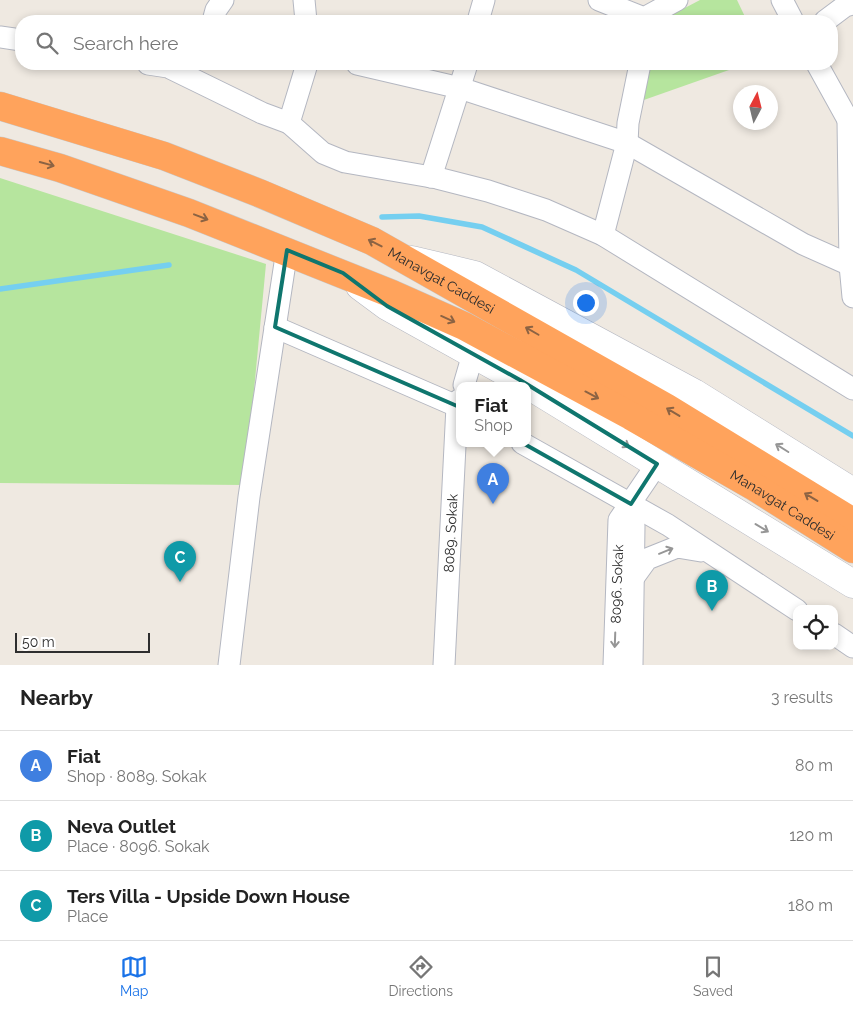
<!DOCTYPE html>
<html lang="en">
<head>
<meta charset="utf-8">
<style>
  :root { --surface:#fff; --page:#f6f6f6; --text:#222; --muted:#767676; --line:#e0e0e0; --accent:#1a73e8 }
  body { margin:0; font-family:Raleway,sans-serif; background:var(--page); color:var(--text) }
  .controls { position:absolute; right:15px; bottom:15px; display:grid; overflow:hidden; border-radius:10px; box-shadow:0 2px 8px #0003 }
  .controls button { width:45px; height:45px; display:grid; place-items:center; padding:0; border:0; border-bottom:1px solid var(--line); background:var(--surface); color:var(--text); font:25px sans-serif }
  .compass { position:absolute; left:733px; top:85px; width:45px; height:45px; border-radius:50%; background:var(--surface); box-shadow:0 2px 8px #0003; rotate:7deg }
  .scale { position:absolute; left:15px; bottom:12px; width:135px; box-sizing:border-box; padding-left:5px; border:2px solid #2e2e2e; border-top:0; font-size:14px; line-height:18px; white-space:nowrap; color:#2e2e2e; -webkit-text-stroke:4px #fff; paint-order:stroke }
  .you { position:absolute; left:585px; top:302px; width:18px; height:18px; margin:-12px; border:4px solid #fff; border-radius:50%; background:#1a73e8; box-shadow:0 0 0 8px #1a73e833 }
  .badge { display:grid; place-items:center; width:32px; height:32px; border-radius:50%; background:var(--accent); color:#fff; font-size:16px; font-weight:700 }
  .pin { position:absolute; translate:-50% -41px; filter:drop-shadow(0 1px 2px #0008) }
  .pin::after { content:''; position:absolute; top:26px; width:18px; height:15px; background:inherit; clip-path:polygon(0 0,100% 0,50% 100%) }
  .popup { position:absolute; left:456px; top:382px; width:75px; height:65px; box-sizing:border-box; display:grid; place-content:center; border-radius:10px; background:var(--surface); filter:drop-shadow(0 1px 4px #0005); font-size:16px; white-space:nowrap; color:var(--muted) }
  .popup b { font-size:19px; color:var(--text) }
  .popup::after { content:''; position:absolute; left:50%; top:100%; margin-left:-10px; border:10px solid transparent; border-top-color:var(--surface) }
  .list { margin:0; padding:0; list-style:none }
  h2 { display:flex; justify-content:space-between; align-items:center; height:65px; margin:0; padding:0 20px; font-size:21px }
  h2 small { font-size:16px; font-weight:400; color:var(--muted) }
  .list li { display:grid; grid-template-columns:32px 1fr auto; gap:15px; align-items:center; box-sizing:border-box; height:70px; padding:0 20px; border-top:1px solid var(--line) }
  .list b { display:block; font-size:19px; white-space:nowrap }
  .list p { margin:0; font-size:16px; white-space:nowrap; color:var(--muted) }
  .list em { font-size:16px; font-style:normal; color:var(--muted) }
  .icon { flex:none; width:28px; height:28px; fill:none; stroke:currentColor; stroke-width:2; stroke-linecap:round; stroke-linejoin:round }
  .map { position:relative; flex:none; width:853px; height:665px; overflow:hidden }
  .search { position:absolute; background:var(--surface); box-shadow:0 2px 8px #0003; left:15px; right:15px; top:15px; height:55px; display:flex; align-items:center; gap:12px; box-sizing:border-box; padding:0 18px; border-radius:20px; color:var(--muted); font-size:19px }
  .sheet { height:275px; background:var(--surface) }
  nav { display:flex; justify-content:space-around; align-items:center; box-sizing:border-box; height:70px; border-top:1px solid var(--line); background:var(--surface); font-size:14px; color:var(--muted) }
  nav a { display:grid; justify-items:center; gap:2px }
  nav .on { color:var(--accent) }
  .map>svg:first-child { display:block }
  .green { fill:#b6e59e }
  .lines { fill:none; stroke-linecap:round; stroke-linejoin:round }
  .stream { stroke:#75cff0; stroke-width:5.5 }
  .street-casing { stroke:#b4b7c1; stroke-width:23 }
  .secondary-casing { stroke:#b4b7c1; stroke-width:29 }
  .highway-casing { stroke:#c9c9c9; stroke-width:29 }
  .street { stroke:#fff; stroke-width:21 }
  .secondary { stroke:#fff; stroke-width:28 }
  .highway { stroke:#ffa35c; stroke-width:28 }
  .oneway { stroke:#8c6343 }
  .oneway2 { stroke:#969696 }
  .marked { fill:none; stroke:#0f766e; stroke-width:4; stroke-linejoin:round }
  .labels { text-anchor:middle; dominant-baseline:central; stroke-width:4; stroke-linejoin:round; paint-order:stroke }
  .street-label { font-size:14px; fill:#2e2e2e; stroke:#fff }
</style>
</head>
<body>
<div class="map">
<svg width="853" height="665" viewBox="0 0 853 665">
  <rect width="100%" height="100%" fill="#efe9e1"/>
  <g class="green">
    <polygon points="700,0 737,0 747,21 660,21"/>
    <polygon points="646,64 746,64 641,101"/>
    <polygon points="0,178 266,264 245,485 0,483"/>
  </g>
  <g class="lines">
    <g class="stream">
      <polyline points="382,217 419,216 482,227 576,270 853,436"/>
      <polyline points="0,289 169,265"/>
    </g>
    <g class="street-casing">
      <g id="street">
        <polyline points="304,0 306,21"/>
        <polyline points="599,0 644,18 677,0"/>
        <polyline points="782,0 793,21"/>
        <polyline points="213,21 216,10 223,0"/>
        <polyline points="478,21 484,0"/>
        <polyline points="825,21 845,6 853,4"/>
        <polyline points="0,37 21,40"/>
        <polyline points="148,64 168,67 262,113 289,123"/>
        <polyline points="307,64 289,123 323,153 345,162 437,178 488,191 546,210 603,235 853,389"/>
        <polyline points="357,64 460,88 627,143 803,244 850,265 853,265"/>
        <polyline points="817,64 848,120 853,122"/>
        <polyline points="848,120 850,265 853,297"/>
        <polyline points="431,177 467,64"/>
        <polyline points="603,235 627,143 628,123 640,64"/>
        <polyline points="275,327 459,407"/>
        <polyline points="464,385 473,354"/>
        <polyline points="522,443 668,525 797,610"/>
        <polyline points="630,507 634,526 632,665"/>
        <polyline points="634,577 647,559 677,547 701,551"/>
        <polyline points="834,634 853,647"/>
        <polyline points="229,665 249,497 287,250"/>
        <path id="s1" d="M444,665l13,-259 2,-6"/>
        <path id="s2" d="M614,665l5,-145 38,-56"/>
      </g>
    </g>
    <g class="secondary-casing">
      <g id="secondary">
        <polyline points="412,260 475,275 694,393 853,492"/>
        <polyline points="360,286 387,306 520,380 853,584"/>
      </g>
    </g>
    <g class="highway-casing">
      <g id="highway">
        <path id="s3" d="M0,106l164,50 95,37 113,48 295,167 186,114"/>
        <path id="s4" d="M0,151l60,17 129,45 203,81 72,32 167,90 122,70 100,63"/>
      </g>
    </g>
    <use href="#street" class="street"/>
    <use href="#secondary" class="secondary"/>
    <use href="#highway" class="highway"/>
  </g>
  <defs><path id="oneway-shaft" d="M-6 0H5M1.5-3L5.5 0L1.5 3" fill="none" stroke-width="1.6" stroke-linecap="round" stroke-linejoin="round" transform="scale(1.25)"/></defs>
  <g class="oneway">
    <use href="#oneway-shaft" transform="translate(47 164) rotate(15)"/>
    <use href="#oneway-shaft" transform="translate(201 217) rotate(21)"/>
    <use href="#oneway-shaft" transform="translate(375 243) rotate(-153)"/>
    <use href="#oneway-shaft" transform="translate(448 319) rotate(24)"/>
    <use href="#oneway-shaft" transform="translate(532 331) rotate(-150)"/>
    <use href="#oneway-shaft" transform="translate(592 395) rotate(28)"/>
    <use href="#oneway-shaft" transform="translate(673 412) rotate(-149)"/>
    <use href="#oneway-shaft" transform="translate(811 497) rotate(-149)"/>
  </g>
  <g class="oneway2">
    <use href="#oneway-shaft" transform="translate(623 443) rotate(32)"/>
    <use href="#oneway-shaft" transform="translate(782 448) rotate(-148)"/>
    <use href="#oneway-shaft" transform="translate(762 528) rotate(31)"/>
    <use href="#oneway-shaft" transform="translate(666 551) rotate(-22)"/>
    <use href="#oneway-shaft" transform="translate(615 640) rotate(92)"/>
  </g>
  <path class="marked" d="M287,250l56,23 44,33 133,74 137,84 -26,40 -174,-98 -182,-79z"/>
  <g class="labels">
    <g class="street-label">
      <text stroke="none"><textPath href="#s3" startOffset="476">Manavgat Caddesi</textPath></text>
      <text stroke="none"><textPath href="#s4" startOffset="862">Manavgat Caddesi</textPath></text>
      <text stroke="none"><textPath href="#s1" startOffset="132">8089. Sokak</textPath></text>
      <text stroke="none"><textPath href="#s2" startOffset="81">8096. Sokak</textPath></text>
    </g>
  </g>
</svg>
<div class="controls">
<button><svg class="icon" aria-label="locate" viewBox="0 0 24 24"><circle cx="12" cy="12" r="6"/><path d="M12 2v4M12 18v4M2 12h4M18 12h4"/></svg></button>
</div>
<svg class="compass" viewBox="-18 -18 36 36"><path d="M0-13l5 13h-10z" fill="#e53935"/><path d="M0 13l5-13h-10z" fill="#767676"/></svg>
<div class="scale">50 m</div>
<div class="you"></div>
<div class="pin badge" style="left:493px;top:504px;background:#3f7fe0">A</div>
<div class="popup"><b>Fiat</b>Shop</div>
<div class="pin badge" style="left:712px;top:611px;background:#0f9aa8">B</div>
<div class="pin badge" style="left:180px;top:582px;background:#0f9aa8">C</div>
<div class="search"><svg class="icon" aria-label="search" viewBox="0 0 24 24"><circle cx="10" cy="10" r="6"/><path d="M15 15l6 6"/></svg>Search here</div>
</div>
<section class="sheet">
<h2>Nearby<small>3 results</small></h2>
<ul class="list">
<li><span class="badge" style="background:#3f7fe0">A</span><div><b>Fiat</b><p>Shop · 8089. Sokak</p></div><em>80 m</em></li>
<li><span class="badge" style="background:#0f9aa8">B</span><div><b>Neva Outlet</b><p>Place · 8096. Sokak</p></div><em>120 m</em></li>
<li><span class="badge" style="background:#0f9aa8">C</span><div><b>Ters Villa - Upside Down House</b><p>Place</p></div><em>180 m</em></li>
</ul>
</section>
<nav>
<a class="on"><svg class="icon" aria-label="map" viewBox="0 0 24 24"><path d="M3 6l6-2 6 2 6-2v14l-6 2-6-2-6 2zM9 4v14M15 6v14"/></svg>Map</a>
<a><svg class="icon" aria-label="directions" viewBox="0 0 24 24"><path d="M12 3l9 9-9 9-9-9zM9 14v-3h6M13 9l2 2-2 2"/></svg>Directions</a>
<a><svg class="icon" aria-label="saved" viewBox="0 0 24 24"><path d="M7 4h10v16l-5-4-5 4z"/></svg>Saved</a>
</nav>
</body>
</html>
